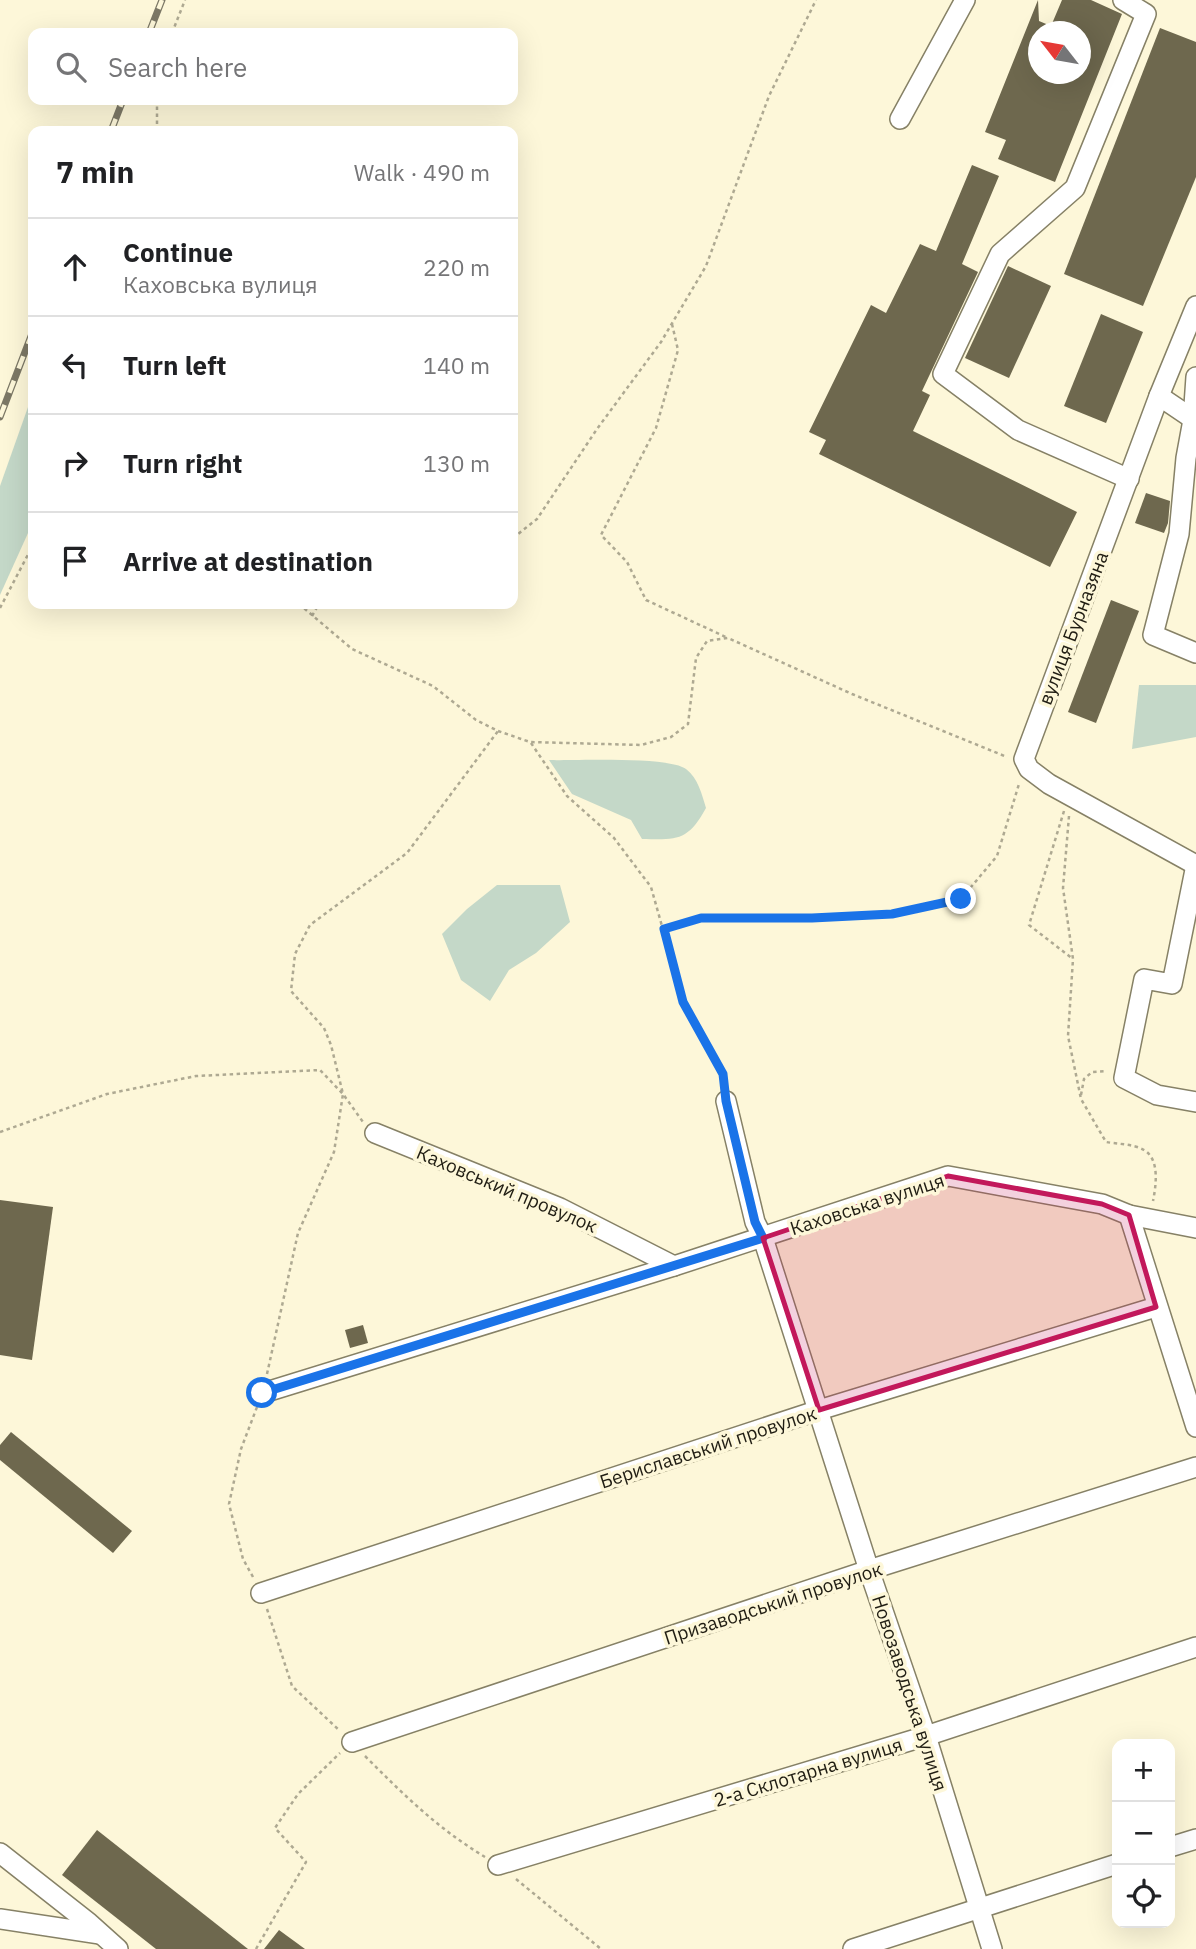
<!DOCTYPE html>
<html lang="en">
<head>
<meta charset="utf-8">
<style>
  :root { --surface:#fff; --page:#f2f2f2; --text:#202124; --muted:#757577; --line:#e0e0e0 }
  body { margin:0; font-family:"IBM Plex Sans",sans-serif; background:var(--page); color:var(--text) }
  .controls { position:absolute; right:21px; bottom:21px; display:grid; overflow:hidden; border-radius:14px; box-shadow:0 7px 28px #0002 }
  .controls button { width:63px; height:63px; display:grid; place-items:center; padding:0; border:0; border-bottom:2px solid var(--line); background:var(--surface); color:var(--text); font:35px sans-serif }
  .compass { position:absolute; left:1028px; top:21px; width:63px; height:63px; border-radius:50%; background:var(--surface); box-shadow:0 7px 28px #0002; rotate:301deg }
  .stop { position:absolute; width:21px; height:21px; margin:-16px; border:5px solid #1a73e8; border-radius:50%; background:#fff }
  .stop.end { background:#1a73e8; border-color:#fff; box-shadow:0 2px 7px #0008 }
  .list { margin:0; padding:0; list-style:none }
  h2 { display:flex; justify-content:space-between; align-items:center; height:91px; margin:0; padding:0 28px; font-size:30px }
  h2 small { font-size:23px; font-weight:400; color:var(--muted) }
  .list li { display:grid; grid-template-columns:46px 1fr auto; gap:21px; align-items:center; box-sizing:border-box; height:98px; padding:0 28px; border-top:2px solid var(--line) }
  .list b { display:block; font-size:26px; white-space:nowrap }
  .list p { margin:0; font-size:23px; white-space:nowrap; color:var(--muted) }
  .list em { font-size:23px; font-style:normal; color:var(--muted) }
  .icon { flex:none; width:38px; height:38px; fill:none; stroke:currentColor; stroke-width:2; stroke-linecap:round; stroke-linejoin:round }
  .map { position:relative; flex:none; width:1196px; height:1949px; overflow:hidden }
  .search { position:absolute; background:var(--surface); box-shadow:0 7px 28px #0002; left:28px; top:28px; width:490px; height:77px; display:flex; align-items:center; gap:18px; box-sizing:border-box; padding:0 24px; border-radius:14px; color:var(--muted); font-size:26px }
  .panel { position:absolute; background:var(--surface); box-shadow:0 7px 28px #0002; left:28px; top:126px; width:490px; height:483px; border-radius:14px }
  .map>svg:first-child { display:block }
  .green { fill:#c4d8c8 }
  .building { fill:#6e684e; fill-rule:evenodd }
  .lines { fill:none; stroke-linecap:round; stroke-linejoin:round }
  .minor-casing { stroke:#868166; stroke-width:22 }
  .path { stroke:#aea992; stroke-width:2.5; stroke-dasharray:3.5 3.5; stroke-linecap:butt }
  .minor { stroke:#fff; stroke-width:19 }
  .rail-casing { stroke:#7c7866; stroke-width:7 }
  .rail { stroke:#fdf7d9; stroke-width:4.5; stroke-dasharray:13; stroke-linecap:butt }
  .route { stroke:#1a73e8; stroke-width:9 }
  .marked { fill:#c2185b; fill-opacity:0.2; stroke:#c2185b; stroke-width:5; stroke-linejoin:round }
  .labels { text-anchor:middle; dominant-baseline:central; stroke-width:7; stroke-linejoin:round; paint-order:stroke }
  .street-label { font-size:19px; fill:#201d13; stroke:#fdf7d9 }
</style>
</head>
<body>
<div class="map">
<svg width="1196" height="1949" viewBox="0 0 1196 1949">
  <rect width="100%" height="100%" fill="#fdf7d9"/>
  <g class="green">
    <polygon points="33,393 33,522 0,595 0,486"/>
    <polygon points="1139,685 1196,685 1196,737 1132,749"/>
    <path d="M549,760c27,1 119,-4 137,9 12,9 16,26 20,39 -18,33 -29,32 -64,31l-11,-19 -59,-26z"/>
    <polygon points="497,885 560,885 570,922 536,953 509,970 490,1001 461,980 442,934 467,909"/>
  </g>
  <g class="building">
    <path d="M1038,0l1,21 12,5 11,-26h29l31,14 -67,168 -57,-23 8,-19 -21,-8zM1039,32h42v42h-42z"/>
    <polygon points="1160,28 1196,42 1196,177 1143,306 1064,274"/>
    <polygon points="972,165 999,176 962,264 978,272 922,391 930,395 913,431 1077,512 1050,567 819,454 826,440 809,432 871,305 886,313 920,244 936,251"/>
    <polygon points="1008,266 1051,286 1009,378 965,358"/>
    <polygon points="1101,314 1143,332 1106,423 1064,406"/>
    <polygon points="1146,493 1170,501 1168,523 1164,533 1135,523"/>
    <polygon points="1111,600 1139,611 1096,723 1068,712"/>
    <polygon points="0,1200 53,1207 32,1360 0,1355"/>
    <polygon points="363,1325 368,1343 350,1348 345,1330"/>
    <polygon points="11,1432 132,1531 113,1553 0,1460 0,1445"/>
    <polygon points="97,1830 248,1949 156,1949 62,1875"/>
    <polygon points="279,1930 305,1949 264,1949"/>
  </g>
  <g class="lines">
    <g class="minor-casing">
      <g id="minor">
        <polyline points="1123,0 1146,14 1075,188 1000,254 943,374 1018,430 1129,479"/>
        <polyline points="900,119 965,0"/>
        <polyline points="1196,306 1159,396 1024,759 1029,769 1049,784 1196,865"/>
        <polyline points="1196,377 1193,420 1186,458 1179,534 1153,635 1196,653"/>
        <polyline points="1159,396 1196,421"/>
        <polyline points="1196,865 1172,984 1144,979 1124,1078 1157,1095 1196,1102"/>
        <polyline points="726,1101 755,1222 763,1238 869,1570 926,1736 992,1949"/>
        <polyline points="375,1133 560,1208 674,1266"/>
        <polyline points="1129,1215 1196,1427"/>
        <polyline points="263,1393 674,1266 948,1176 1102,1204 1129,1215 1196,1228"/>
        <polyline points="261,1593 819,1410 1156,1307"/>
        <polyline points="352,1742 869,1570 1196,1467"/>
        <polyline points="1170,1847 1196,1839"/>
        <polyline points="0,1853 89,1923 118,1949"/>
        <polyline points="498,1865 926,1736 1196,1647"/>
        <polyline points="0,1919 100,1934"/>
        <polyline points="853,1949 1117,1864"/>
      </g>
    </g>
    <g class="path">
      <polyline points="172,33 185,0"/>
      <polyline points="157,131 157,100"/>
      <polyline points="672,324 678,350 656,428 601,535 627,562 646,600 728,638"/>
      <polyline points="513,538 537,519 597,429 661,342 706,266 769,96 816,0"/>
      <polyline points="299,604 352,649 433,686 476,720 498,731 530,742 641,745 671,737 688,724 696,658 707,641 728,638 852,694 1007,757"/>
      <polyline points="0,608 33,545"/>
      <polyline points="312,616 319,604"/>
      <polyline points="531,743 567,796 614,838 651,887 683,1001 723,1074 724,1084"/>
      <polyline points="1064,811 1029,925 1073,959"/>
      <path d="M1069,816l-6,72 10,71 -5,77 13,63 25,43c11,2 28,2 38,8 16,9 12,36 9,51"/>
      <polyline points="664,929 701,918 812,918 892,914 961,899 997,856 1019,784"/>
      <polyline points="1081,1095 1084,1079 1092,1072 1107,1071"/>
      <polyline points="0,1132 107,1094 196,1076 320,1070 343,1094 363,1122"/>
      <polyline points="267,1374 298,1233 334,1152 343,1094 331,1045 324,1028 291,991 295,954 310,925 407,853 498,731"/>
      <polyline points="253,1577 243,1559 229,1504 241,1449 257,1407"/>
      <polyline points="267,1609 292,1686 340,1731"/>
      <path d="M365,1756c39,39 72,72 120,101"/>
      <polyline points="516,1879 601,1949"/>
      <polyline points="256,1949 306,1862 275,1828 298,1794 340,1753"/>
    </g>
    <use href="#minor" class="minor"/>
    <g class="rail-casing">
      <g id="rail">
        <polyline points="149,33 162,0"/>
        <polyline points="111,131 123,100"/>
        <polyline points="0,417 33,331"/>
      </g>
    </g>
    <use href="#rail" class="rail"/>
  </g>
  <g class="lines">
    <polyline class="route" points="262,1393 763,1238 755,1222 726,1101 723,1074 683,1002 664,929 701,918 812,918 892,914 961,899"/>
  </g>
  <path class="marked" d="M948,1176l154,28 27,11 27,92 -337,103 -56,-172z"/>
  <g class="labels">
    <g class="street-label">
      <text transform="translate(1073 628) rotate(-69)">вулиця Бурназяна</text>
      <text transform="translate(507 1189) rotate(23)">Каховський провулок</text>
      <text transform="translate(867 1204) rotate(-18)">Каховська вулиця</text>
      <text transform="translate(708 1447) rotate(-18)">Бериславський провулок</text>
      <text transform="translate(773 1603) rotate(-18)">Призаводський провулок</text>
      <text transform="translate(910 1693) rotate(72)">Новозаводська вулиця</text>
      <text transform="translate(808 1772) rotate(-17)">2-а Склотарна вулиця</text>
    </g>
  </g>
</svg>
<div class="controls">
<button>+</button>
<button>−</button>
<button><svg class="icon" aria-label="locate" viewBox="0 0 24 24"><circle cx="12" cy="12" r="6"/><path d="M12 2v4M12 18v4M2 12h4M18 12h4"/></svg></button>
</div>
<svg class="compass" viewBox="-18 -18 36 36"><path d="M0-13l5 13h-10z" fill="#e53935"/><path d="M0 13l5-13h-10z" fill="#757577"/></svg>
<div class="stop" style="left:262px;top:1393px"></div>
<div class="stop end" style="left:961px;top:899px"></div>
<div class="search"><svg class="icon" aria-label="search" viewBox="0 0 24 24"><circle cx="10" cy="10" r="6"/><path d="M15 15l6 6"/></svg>Search here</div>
<section class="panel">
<h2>7 min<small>Walk · 490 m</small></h2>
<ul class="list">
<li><svg class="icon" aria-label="ahead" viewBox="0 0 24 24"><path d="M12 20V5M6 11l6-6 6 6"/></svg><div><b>Continue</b><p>Каховська вулиця</p></div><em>220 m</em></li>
<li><svg class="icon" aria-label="left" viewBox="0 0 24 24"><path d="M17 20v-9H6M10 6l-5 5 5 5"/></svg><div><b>Turn left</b></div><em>140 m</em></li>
<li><svg class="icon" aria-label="right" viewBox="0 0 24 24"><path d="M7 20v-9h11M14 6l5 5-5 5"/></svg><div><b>Turn right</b></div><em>130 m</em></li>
<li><svg class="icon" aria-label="arrive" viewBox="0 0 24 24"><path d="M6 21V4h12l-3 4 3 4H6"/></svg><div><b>Arrive at destination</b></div></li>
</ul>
</section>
</div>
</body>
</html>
